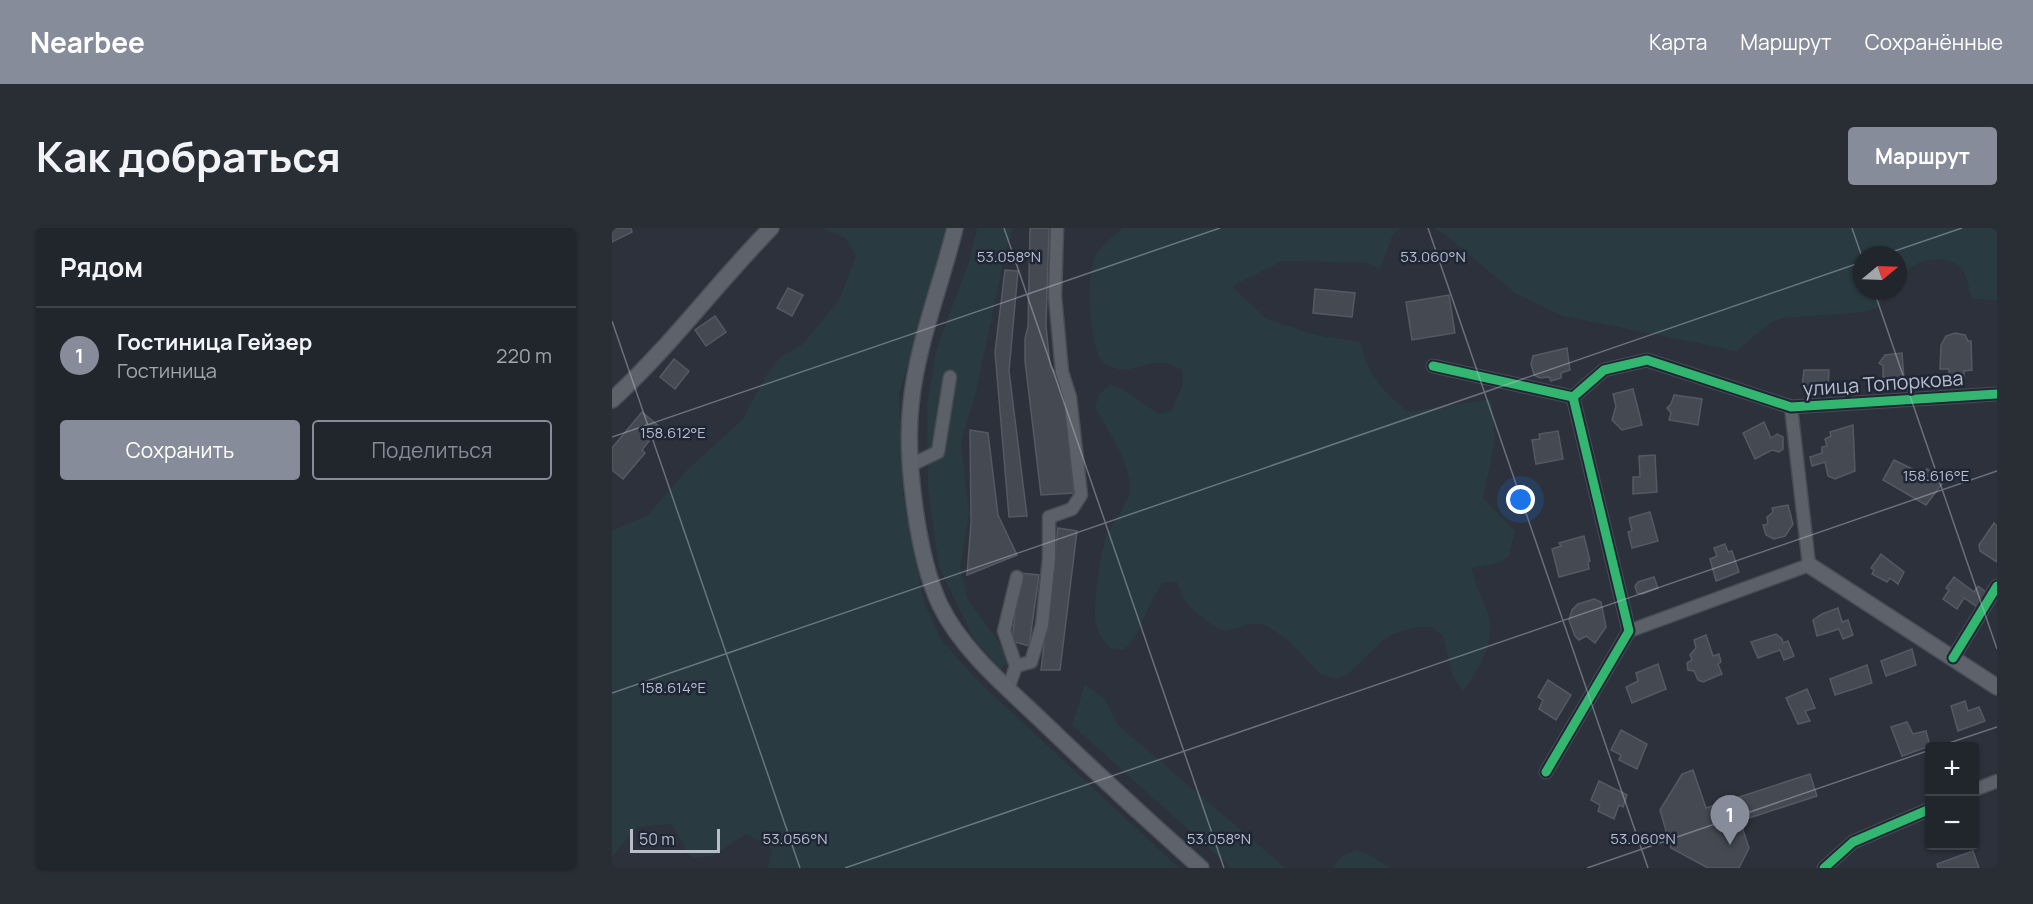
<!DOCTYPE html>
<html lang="ru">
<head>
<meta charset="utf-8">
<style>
  :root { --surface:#21252c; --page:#292d34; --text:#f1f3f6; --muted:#a2a5a9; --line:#3e4248; --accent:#868c99 }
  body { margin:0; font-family:Manrope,sans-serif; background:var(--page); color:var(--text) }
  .controls { position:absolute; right:18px; bottom:18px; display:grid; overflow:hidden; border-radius:6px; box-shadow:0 2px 4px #0004 }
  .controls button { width:54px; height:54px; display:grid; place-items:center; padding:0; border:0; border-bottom:2px solid var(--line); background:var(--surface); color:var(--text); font:30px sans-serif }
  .compass { position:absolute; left:1241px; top:18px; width:54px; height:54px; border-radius:50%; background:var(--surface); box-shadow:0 2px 4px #0004; rotate:71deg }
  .scale { position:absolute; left:18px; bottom:15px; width:90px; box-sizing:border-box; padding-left:6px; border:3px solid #b7bdcb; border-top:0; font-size:16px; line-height:21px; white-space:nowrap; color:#b7bdcb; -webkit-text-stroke:4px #1f2636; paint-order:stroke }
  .you { position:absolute; left:909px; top:272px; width:21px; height:21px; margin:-15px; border:4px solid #fff; border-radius:50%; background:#1a73e8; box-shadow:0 0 0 9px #1a73e833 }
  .badge { display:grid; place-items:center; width:39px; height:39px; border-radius:50%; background:var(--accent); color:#fff; font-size:20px; font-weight:700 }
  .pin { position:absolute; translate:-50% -50px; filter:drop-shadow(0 2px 3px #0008) }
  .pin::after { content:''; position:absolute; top:32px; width:21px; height:18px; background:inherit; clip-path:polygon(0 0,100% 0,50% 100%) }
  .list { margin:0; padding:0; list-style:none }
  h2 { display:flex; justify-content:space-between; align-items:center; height:78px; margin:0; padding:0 24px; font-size:26px }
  h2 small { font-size:20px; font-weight:400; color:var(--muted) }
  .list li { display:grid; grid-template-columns:39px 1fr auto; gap:18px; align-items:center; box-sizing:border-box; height:96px; padding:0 24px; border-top:2px solid var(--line) }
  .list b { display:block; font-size:22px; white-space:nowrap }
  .list p { margin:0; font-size:20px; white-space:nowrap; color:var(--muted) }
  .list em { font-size:20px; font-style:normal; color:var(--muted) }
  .actions { display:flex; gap:12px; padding:18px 24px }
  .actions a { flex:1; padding:14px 0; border:2px solid var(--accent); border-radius:6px; text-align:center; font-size:21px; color:var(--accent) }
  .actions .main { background:var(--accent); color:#fff }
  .map { position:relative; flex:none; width:1385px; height:640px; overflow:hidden; border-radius:6px }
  header { display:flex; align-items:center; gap:36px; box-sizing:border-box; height:84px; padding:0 30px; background:var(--accent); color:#fff }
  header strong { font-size:28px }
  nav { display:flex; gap:33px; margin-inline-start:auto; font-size:21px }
  .intro { display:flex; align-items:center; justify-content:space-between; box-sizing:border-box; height:144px; padding:0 36px }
  h1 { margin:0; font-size:42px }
  .button { padding:15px 27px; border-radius:6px; background:var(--accent); color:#fff; font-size:21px; font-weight:700 }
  main { display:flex; gap:36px; padding:0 36px }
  aside { flex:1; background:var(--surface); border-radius:6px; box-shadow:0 2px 4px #0004 }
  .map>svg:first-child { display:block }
  .green { fill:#293b41 }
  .building { fill:#454952; stroke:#545963; stroke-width:1.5 }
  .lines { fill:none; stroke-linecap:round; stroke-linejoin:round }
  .minor-casing { stroke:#484c53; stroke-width:15 }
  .major-casing { stroke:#4a4e58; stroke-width:18 }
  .minor { stroke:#5c6068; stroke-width:12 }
  .major { stroke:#5e626a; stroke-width:15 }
  .cycleway-casing { stroke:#1f2636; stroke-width:13 }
  .cycleway { stroke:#33b770; stroke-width:9 }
  .ticks { fill:none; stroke:#b7bdcb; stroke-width:1.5; stroke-opacity:0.45 }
  .labels { text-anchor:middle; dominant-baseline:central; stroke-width:5; stroke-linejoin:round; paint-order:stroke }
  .street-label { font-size:20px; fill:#b7bdcb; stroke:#1f2636 }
  .ticks-label { font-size:15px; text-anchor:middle; fill:#b7bdcb; stroke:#1f2636; stroke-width:5; stroke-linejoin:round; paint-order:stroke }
</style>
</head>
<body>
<header>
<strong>Nearbee</strong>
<nav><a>Карта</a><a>Маршрут</a><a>Сохранённые</a></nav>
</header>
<div class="intro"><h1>Как добраться</h1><a class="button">Маршрут</a></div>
<main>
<aside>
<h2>Рядом<small></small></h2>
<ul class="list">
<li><span class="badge">1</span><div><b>Гостиница Гейзер</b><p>Гостиница</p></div><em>220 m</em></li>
</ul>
<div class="actions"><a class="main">Сохранить</a><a>Поделиться</a></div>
</aside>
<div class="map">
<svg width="1385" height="640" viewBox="0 0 1385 640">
  <rect width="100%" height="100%" fill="#2c313b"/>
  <g class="green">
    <polygon points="209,0 336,0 287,166 291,266 312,375 330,413 368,455 567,640 156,640 160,620 134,606 101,628 80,630 59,596 25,599 0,629 0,303 36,287 76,241 131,191 153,149 168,129 190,117 227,72 244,28 234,10"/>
    <polygon points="365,0 401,0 394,22 363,168 349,214 357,286 348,339 356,372 399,431 388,441 362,411 327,339 316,260 315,177 325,119 357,34"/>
    <path d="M511,0h278l-8,6 -13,36 -13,-7 -85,-2 -50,25 33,32 50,17 46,7c6,34 23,48 46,70l84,-13 4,40 -12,59 32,33 -6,26 -11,6 -26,5c2,15 8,26 14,40 12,31 -5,58 -23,83l-10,-14 -10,-41 -11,-9h-14l-25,7 -12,8 -34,33 -12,4 -15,-5 -31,-33 -25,-17h-13l-26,7 -12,-5 -23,-19 -8,-11 -5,-14h-13c-18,20 -20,49 -40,68l-14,-2c-6,-8 -12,-14 -14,-24 -4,-13 5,-74 10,-87 6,-16 24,-33 24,-50 1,-24 -24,-59 -35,-80l4,-13 11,-9 13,4 35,25 13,-3 12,-27 -1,-14c-8,-4 -16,-8 -26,-7 -14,1 -26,10 -41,5 -3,-1 -10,-4 -12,-6 -14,-15 -16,-81 -10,-100 4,-15 19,-24 30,-34z"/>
    <path d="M822,0h563v72l-25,-1c-3,-8 -4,-21 -9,-28 -10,-15 -34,-14 -48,-6 -7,4 -12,12 -17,18v-28h-36v36h29l-15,17 -12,4 -80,6 -12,4 -36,29 -176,-36 -45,-22 -67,-56z"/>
    <polygon points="473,456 493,472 506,497 673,640 619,640 460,497"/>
    <polygon points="743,622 756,626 778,640 721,640 730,628"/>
  </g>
  <g class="building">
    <polygon points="0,0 19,0 20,4 0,14"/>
    <polygon points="418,0 437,0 434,98 438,138 445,147 452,170 462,265 429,267 413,133 413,111 416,98"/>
    <polygon points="393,42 406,43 397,143 415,288 397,289 383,124"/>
    <polygon points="176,60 191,67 180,88 165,80"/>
    <polygon points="703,61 743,65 740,89 701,85"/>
    <polygon points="837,67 843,105 800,112 794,74"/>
    <polygon points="103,88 114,104 94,118 83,102"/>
    <polygon points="1343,105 1353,107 1356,113 1359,113 1360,142 1352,143 1352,150 1337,152 1337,141 1328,141 1329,117 1334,108"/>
    <polygon points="955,120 958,142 949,145 949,150 939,153 937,149 928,150 922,147 919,136 921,128"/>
    <polygon points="1290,125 1292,150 1284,154 1280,150 1271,149 1271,138 1267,135 1273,127"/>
    <polygon points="62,131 77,143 63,161 48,149"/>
    <polygon points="1192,142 1217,142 1216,160 1209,160 1209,166 1200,166 1200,159 1190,159"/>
    <polygon points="1021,161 1030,197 1010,202 1000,192 1004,178 1001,166"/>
    <polygon points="1062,167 1090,171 1086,197 1057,192 1059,185 1055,180 1059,176"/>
    <polygon points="30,184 48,199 30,222 33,225 11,251 0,242 0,220"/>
    <polygon points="1152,194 1159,210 1165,206 1171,209 1171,221 1167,224 1160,222 1143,231 1131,205"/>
    <polygon points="1241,197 1243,243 1223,251 1216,248 1213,234 1200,238 1198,229 1210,225 1210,219 1215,218 1213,211 1219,208 1218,204"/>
    <polygon points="358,202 376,205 386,287 405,327 355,347 359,294"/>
    <polygon points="946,203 951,231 924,236 920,212 928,211 927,206"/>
    <polygon points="1043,227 1045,264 1021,266 1021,249 1028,249 1027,228"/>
    <polygon points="1282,232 1311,246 1315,241 1333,252 1314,277 1271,252"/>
    <polygon points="1176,277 1181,296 1173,308 1162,311 1154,307 1151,297 1156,296 1155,289 1161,284 1160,280"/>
    <polygon points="1038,284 1046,313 1020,320 1016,304 1020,303 1017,290"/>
    <polygon points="1382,295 1385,298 1385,334 1368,323 1367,317"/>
    <polygon points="446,300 465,303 448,442 429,442"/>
    <polygon points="972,308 978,333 976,334 977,341 947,349 940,321 949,318 947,315"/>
    <polygon points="1113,316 1116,324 1120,323 1127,344 1104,353 1098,331 1105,328 1102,320"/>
    <polygon points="1269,326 1292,344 1286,356 1278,350 1275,354 1260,346 1262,342 1259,340"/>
    <polygon points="408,345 427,347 417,418 400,413"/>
    <polygon points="1042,349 1046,360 1030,366 1025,365 1023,358 1026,354"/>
    <polygon points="1342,349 1362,364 1366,358 1375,365 1365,379 1352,370 1345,381 1331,371 1337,362 1334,360"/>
    <polygon points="982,371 989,374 994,399 983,415 974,408 967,412 963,408 957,392 960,382 966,376"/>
    <polygon points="1226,380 1230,394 1236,392 1241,407 1231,411 1227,401 1205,408 1201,392 1210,386"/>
    <polygon points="1164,406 1170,411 1171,415 1176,413 1182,428 1172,432 1168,422 1146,430 1139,414"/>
    <polygon points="1094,407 1101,428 1107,426 1109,434 1106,436 1110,446 1091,454 1086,452 1082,443 1076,442 1075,435 1080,432 1078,427 1084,420 1082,412"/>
    <polygon points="1300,421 1304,437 1274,448 1269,433"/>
    <polygon points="1046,436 1054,461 1020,475 1014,459 1026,453 1024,445"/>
    <polygon points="1255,437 1260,455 1223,467 1218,451"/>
    <polygon points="936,452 959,467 944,492 927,481 931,472 926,469"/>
    <polygon points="1195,461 1203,480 1193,483 1198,493 1186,496 1174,470"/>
    <polygon points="1353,473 1356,483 1367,479 1373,493 1346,503 1339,478"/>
    <polygon points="1295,494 1301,506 1314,503 1318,518 1290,528 1279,499"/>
    <polygon points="1009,502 1035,516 1025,541 1007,532 1009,527 999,522"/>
    <polygon points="1081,542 1094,580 1106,576 1113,598 1128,593 1137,620 1127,640 1096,640 1059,620 1048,582 1070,546"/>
    <polygon points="1198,546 1205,568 1128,593 1121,571"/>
    <polygon points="987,553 1015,567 1011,579 1007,577 1002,591 986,583 988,577 979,572"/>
    <polygon points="1121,571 1128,593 1113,598 1106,576"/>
    <polygon points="1361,623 1367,640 1326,640 1325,636"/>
  </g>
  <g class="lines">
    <g class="minor-casing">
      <g id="minor">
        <polyline points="821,138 961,169 992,142 1035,132 1179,179 1385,166"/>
        <polyline points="299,237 326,224 338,149"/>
        <polyline points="1017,403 1197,337 1179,179"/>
        <polyline points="1341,430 1385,358"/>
        <polyline points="404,438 392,403 405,349"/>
        <polyline points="396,461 404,438 419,434 430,397 437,330 437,289 460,281 469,267 458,169 450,144 443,68 445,0"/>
        <polyline points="934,544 1017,403 961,169"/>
        <polyline points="1362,562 1385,553"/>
        <polyline points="1212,640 1241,614 1318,581"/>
      </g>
    </g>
    <g class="major-casing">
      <g id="major">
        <path d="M343,0c-14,58 -38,116 -44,176 -6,53 6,152 29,201 22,45 65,81 101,115 53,51 106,100 160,148"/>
        <path d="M0,172c58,-53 104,-116 159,-172"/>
        <polyline points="1197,337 1385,459"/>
      </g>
    </g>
    <use href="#minor" class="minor"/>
    <use href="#major" class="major"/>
    <g class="cycleway-casing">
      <g id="cycleway">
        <polyline points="821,138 961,169 992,142 1035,132 1179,179 1385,166"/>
        <polyline points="1341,430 1385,358"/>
        <polyline points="934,544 1017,403 961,169"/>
        <polyline points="1212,640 1241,614 1318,581"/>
      </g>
    </g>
    <use href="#cycleway" class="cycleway"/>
  </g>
  <path class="ticks" d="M392,0l220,640M816,0l220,640M1240,0l10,29M1271,27l79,-27M1262,63l123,358M0,93l188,547M0,209l608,-209M0,465l1250,-431M1328,518l57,-19M233,640l1152,-397M975,640l343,-118"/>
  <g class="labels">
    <g class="street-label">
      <text transform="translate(1271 155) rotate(-4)">улица Топоркова</text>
    </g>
  </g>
  <g class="ticks-label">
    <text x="821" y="34">53.060°N</text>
    <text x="397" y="34">53.058°N</text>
    <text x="61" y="210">158.612°E</text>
    <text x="1324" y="253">158.616°E</text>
    <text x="61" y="465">158.614°E</text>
    <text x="183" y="616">53.056°N</text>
    <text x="607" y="616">53.058°N</text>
    <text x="1031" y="616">53.060°N</text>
  </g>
</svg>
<div class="controls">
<button>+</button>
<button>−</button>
</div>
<svg class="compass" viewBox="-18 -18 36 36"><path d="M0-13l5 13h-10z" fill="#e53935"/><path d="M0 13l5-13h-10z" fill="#a2a5a9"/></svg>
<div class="scale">50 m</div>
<div class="you"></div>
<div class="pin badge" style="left:1118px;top:617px">1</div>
</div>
</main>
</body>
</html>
